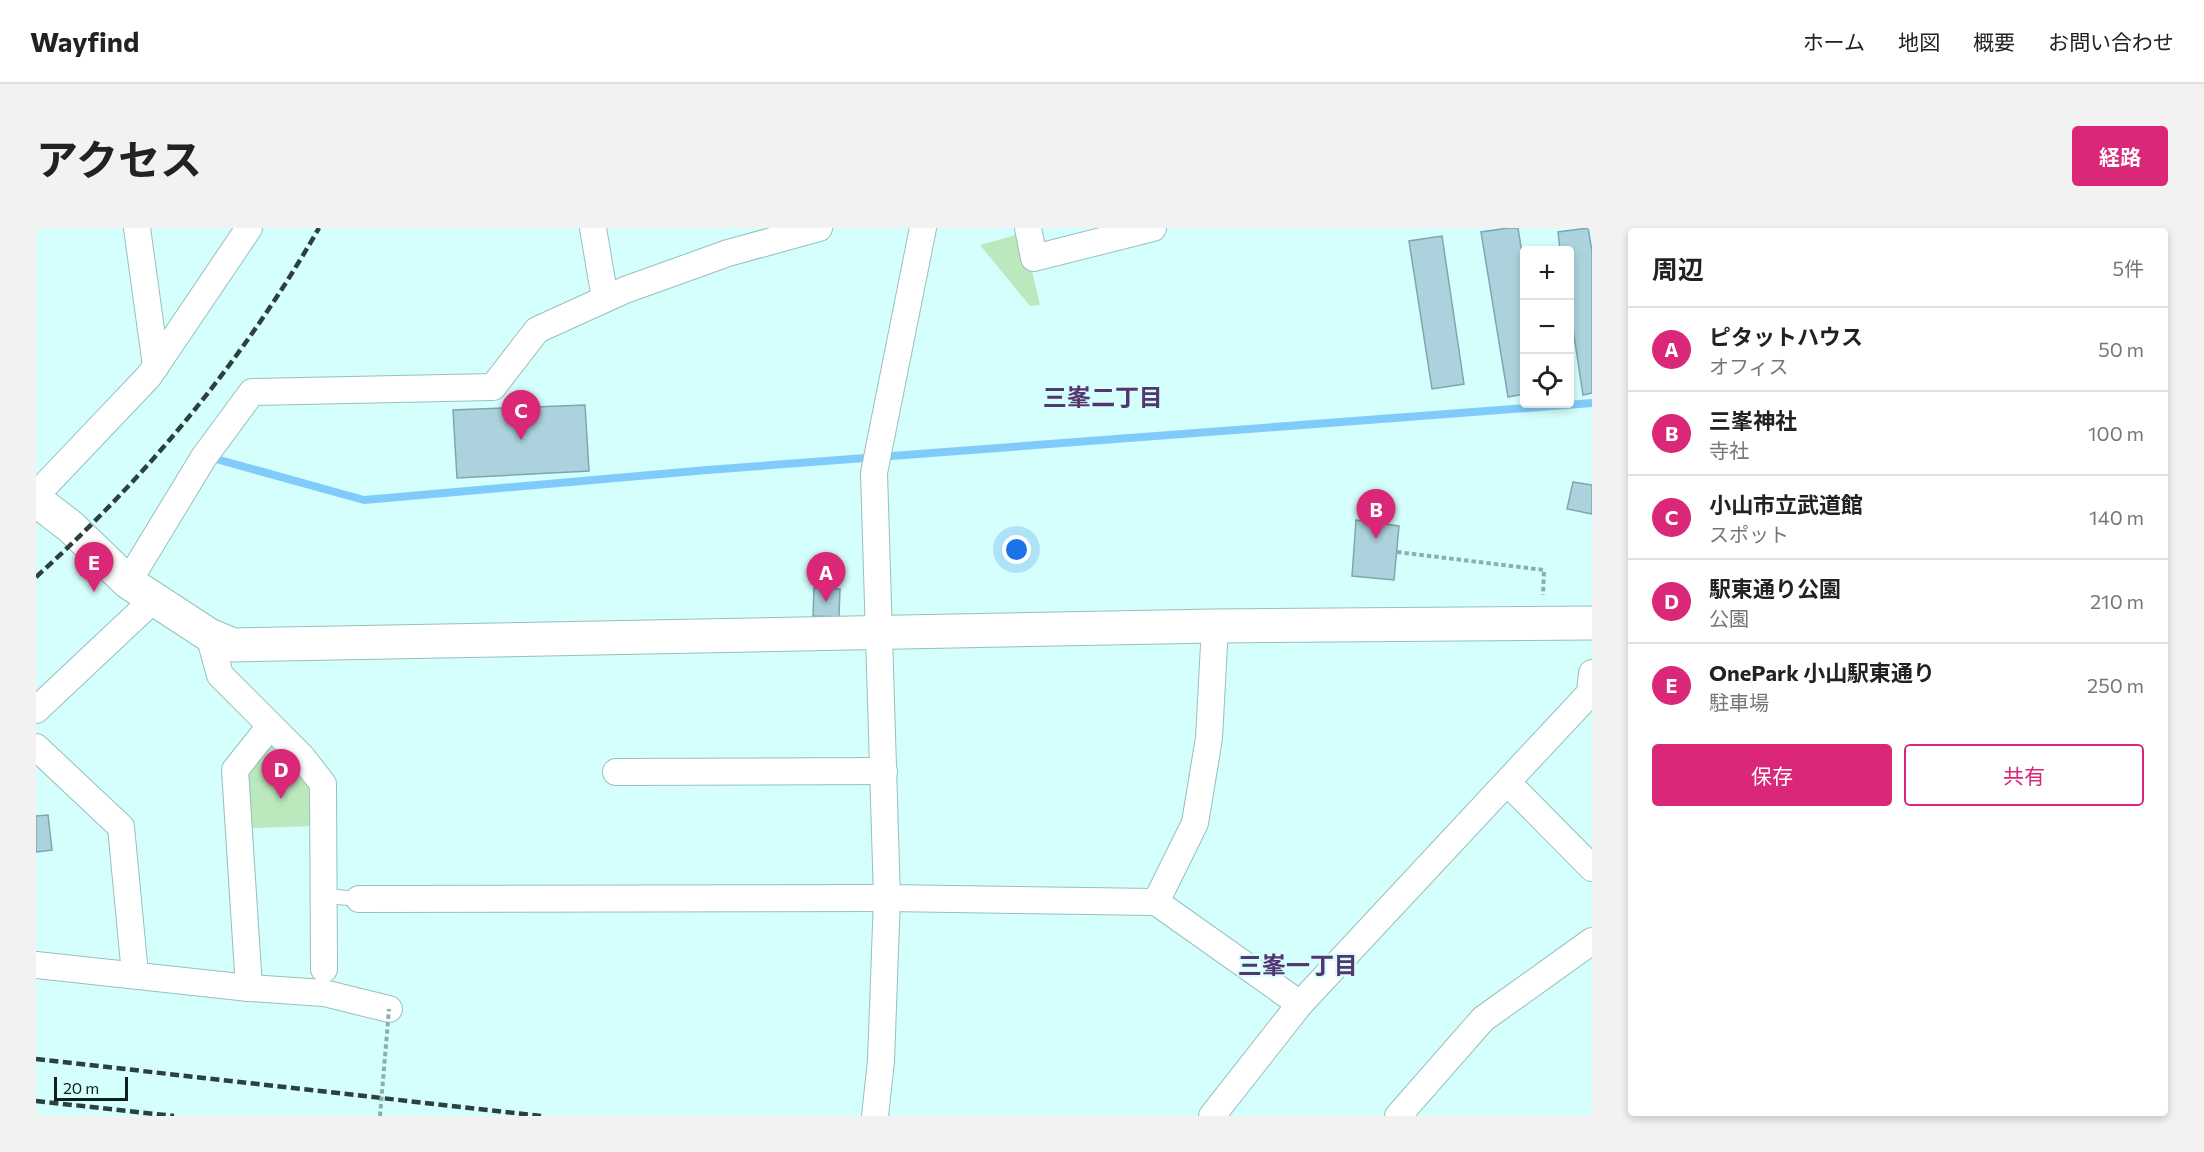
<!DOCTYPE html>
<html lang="ja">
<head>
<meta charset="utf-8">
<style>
  :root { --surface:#fff; --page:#f2f2f2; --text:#222; --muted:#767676; --line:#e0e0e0; --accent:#db2777 }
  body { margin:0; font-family:Commissioner,"Noto Sans JP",sans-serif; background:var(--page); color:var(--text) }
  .controls { position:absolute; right:18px; top:18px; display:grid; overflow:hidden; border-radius:6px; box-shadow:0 3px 9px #0003 }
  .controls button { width:54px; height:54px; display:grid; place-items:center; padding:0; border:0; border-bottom:2px solid var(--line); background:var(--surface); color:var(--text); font:30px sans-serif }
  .scale { position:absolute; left:18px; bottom:15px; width:74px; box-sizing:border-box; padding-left:6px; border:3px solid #0f1f1e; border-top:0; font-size:16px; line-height:21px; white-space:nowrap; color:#0f1f1e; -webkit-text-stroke:4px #d4fffc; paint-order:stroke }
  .you { position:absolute; left:981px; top:322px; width:21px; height:21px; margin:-15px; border:4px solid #fff; border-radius:50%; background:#1a73e8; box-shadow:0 0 0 9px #1a73e833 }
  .badge { display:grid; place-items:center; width:39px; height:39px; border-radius:50%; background:var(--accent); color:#fff; font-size:20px; font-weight:700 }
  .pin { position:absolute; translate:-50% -50px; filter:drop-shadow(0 2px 3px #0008) }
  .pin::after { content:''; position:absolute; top:32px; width:21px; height:18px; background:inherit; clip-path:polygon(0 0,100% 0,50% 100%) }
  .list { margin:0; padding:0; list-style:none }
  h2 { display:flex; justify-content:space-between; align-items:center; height:78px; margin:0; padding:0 24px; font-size:26px }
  h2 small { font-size:20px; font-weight:400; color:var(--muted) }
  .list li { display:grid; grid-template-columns:39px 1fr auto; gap:18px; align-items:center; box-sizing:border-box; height:84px; padding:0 24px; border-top:2px solid var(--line) }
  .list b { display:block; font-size:22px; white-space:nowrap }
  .list p { margin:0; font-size:20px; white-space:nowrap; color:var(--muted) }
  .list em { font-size:20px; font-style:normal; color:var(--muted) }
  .actions { display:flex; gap:12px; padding:18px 24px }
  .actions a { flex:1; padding:14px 0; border:2px solid var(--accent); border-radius:6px; text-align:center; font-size:21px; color:var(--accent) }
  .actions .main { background:var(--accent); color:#fff }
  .icon { flex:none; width:33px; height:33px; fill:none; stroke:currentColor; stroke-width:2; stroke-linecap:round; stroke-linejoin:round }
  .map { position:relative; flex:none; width:1556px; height:888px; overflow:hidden; border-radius:6px }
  header { display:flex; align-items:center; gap:36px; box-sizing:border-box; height:84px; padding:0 30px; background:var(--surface); border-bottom:2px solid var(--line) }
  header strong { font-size:28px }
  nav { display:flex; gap:33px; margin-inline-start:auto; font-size:21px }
  .intro { display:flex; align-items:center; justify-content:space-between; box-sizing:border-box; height:144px; padding:0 36px }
  h1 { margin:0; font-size:42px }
  .button { padding:15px 27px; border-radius:6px; background:var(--accent); color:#fff; font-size:21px; font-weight:700 }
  main { display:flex; gap:36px; padding:0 36px }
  aside { flex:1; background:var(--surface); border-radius:6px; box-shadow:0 3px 9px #0003 }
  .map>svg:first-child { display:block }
  .green { fill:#bbe9bd }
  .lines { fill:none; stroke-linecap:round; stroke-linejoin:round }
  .stream { stroke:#81cbfa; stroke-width:8 }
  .building { fill:#acd3dd; stroke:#80a5af; stroke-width:1.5 }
  .lane-casing { stroke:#97c0bd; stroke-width:16 }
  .street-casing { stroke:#97c0bd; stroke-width:28 }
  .secondary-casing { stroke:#97c0bd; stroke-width:35 }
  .path { stroke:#8dafac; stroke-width:4; stroke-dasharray:4.5 3; stroke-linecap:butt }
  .lane { stroke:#fff; stroke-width:14 }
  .street { stroke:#fff; stroke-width:26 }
  .secondary { stroke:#fff; stroke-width:33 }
  .rail { stroke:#2c403f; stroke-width:4.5; stroke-dasharray:9 4.5; stroke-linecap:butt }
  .path-bridge { stroke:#8dafac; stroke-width:4; stroke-dasharray:4.5 3; stroke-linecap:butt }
  .labels { text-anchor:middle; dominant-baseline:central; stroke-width:4.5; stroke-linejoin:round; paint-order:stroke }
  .neighbourhood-label { font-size:24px; font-weight:bold; fill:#54356f; stroke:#d4fffc }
</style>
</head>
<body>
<header>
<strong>Wayfind</strong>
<nav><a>ホーム</a><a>地図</a><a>概要</a><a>お問い合わせ</a></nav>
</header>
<div class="intro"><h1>アクセス</h1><a class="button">経路</a></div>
<main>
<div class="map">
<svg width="1556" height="888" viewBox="0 0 1556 888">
  <rect width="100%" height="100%" fill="#d4fffc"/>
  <g class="green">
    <polygon points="987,5 1004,77 994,78 944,17"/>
    <polygon points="238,511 279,554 282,598 214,600 205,543"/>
  </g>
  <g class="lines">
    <polyline class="stream" points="173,229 328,272 671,242 1556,175"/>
  </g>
  <g class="building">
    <polygon points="1472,0 1482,0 1488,38 1488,166 1472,169 1445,4"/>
    <polygon points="1552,0 1556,23 1556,165 1547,167 1534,81 1534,22 1524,22 1522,4"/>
    <polygon points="1406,8 1428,156 1396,161 1373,13"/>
    <polygon points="549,177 553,243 421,250 417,182"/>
    <polygon points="1537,254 1556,257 1556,286 1531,281"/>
    <polygon points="1320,292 1363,298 1358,352 1316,348"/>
    <polygon points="778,360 804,361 803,389 777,388"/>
    <polygon points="12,587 16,622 0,624 0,588"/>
  </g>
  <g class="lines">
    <g class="lane-casing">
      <polyline id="lane" points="290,668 323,671"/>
    </g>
    <g class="street-casing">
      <g id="street">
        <polyline points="101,0 120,138"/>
        <polyline points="557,0 569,71"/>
        <polyline points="992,0 998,30 1117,0"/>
        <polyline points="0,267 113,148 213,0"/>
        <polyline points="92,354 168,229 216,164 457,159 501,102 589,62 692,25 783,0"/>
        <polyline points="173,407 184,447 266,529 287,556 288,741"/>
        <polyline points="0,482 118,371"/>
        <polyline points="0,519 85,599 99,746"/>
        <polyline points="580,544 848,543"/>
        <polyline points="1472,555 1556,640"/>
        <polyline points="323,671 851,670 1120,674 1264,776"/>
        <polyline points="1120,674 1159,595 1173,510 1179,398"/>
        <polyline points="0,737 213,760 288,765 353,781"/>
        <polyline points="213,760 199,542 234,498"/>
        <polyline points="839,888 845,833 851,670 838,245 887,0"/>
        <polyline points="1176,888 1264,776 1554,465 1556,445"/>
        <polyline points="1362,888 1447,791 1556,713"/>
      </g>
    </g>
    <g class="secondary-casing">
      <polyline id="secondary" points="0,272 35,299 92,354 173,407 197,417 1179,398 1556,395"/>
    </g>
    <polyline class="path" points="1361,324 1508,342 1507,367"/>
    <use href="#lane" class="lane"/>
    <use href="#street" class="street"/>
    <use href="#secondary" class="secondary"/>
    <g class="rail">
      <path d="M0,349c112,-101 208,-218 283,-349"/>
      <polyline points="0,831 505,888"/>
      <polyline points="0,873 138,888"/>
    </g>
    <polyline class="path-bridge" points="344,888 353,781"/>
  </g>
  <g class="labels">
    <g class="neighbourhood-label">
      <text x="1067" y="168">三峯二丁目</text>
      <text x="1262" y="736">三峯一丁目</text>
    </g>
  </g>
</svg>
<div class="controls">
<button>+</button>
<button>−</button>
<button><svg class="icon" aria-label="locate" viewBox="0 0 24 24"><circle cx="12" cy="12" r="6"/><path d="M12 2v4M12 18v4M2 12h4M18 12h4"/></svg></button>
</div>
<div class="scale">20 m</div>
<div class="you"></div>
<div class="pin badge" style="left:790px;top:374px">A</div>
<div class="pin badge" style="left:1340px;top:311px">B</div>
<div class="pin badge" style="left:485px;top:212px">C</div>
<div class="pin badge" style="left:245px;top:571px">D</div>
<div class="pin badge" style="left:58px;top:364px">E</div>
</div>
<aside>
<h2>周辺<small>5件</small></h2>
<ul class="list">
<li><span class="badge">A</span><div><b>ピタットハウス</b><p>オフィス</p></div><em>50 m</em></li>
<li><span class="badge">B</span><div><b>三峯神社</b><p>寺社</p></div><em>100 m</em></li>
<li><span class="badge">C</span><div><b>小山市立武道館</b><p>スポット</p></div><em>140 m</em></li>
<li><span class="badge">D</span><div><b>駅東通り公園</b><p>公園</p></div><em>210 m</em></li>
<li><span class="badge">E</span><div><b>OnePark 小山駅東通り</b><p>駐車場</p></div><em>250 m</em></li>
</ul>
<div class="actions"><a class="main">保存</a><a>共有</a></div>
</aside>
</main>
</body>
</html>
